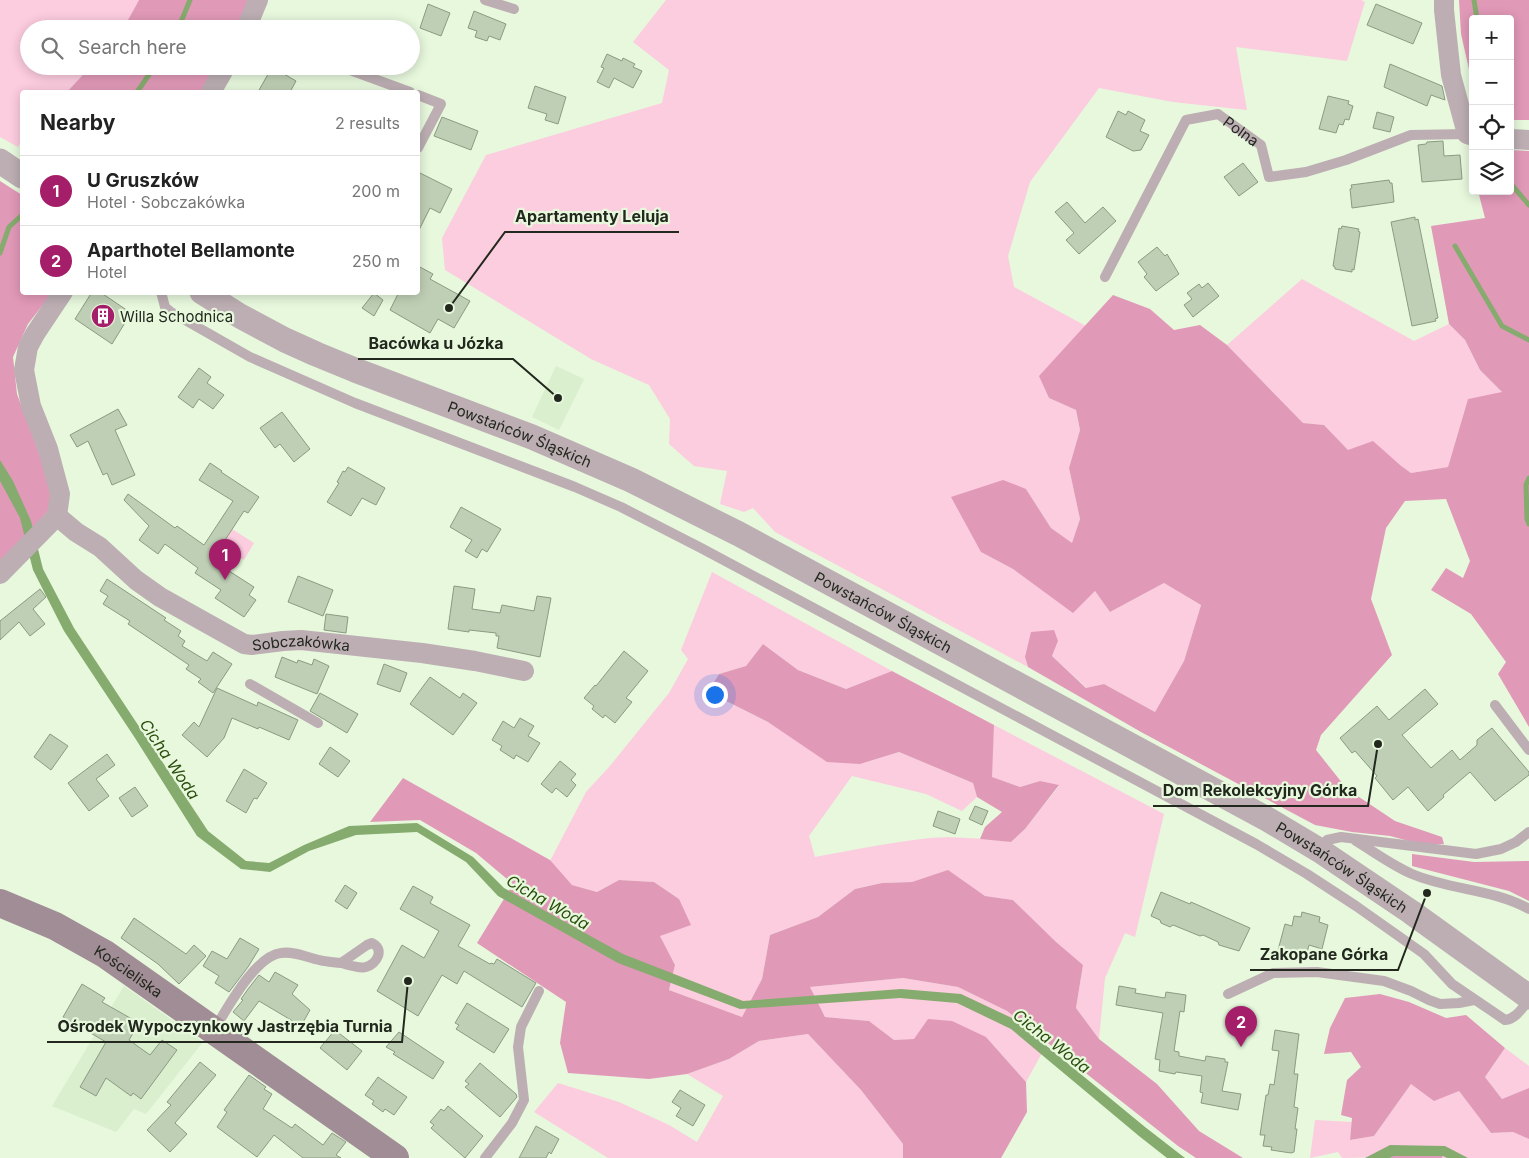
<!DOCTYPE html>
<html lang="en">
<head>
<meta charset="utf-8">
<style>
  :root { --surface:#fff; --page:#f2f2f2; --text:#222; --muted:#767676; --line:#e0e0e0; --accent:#a41e69 }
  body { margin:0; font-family:Inter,sans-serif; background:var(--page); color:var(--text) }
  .controls { position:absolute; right:15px; top:15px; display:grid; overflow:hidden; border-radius:5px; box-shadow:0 2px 12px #0003 }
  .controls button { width:45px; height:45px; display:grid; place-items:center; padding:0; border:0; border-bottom:1px solid var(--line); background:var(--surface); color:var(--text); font:25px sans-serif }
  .you { position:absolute; left:714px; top:694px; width:18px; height:18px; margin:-12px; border:4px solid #fff; border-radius:50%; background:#1a73e8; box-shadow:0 0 0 8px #1a73e833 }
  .badge { display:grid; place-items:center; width:32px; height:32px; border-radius:50%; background:var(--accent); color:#fff; font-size:16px; font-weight:700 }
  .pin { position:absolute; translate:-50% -41px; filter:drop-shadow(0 1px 2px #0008) }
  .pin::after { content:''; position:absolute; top:26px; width:18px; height:15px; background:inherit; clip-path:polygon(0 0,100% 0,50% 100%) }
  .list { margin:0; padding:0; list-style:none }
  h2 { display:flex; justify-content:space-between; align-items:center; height:65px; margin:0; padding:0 20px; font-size:21px }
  h2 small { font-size:16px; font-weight:400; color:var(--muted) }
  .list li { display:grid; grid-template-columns:32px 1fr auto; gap:15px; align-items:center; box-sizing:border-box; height:70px; padding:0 20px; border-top:1px solid var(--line) }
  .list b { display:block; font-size:19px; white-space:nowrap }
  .list p { margin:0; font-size:16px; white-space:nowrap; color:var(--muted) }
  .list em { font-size:16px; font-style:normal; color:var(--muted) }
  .icon { flex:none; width:28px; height:28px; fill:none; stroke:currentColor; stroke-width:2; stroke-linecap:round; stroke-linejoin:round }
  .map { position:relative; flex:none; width:1529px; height:1158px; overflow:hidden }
  .search { position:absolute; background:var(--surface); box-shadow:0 2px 12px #0003; left:20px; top:20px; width:400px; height:55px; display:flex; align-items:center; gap:12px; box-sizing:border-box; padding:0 18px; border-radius:28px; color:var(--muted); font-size:19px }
  .panel { position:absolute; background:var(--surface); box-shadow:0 2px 12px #0003; left:20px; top:90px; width:400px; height:205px; border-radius:5px }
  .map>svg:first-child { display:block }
  .built { fill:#daefce }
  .green { fill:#fcccdf }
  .forest { fill:#e199b8 }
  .water { fill:#86ab6e }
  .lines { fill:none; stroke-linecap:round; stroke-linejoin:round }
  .stream { stroke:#86ab6e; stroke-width:5 }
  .building { fill:#bfcfb5; stroke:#8b9b82 }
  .service { stroke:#bcaeb3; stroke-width:10 }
  .minor { stroke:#bcaeb3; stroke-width:20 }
  .tertiary { stroke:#bcaeb3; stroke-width:25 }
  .secondary { stroke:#a18d95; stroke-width:28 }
  .labels { text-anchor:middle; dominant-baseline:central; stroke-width:4.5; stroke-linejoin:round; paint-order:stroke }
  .street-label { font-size:15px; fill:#22281e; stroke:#e7f8dd }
  .poi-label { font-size:15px; fill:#22281e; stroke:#e7f8dd; text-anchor:start }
  .water-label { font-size:16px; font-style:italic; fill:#2a4c0a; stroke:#e7f8dd }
  .leader { fill:none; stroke:#22281e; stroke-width:2 }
  .callout-dot { fill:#22281e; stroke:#e7f8dd; stroke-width:2 }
  .callout-label { font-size:16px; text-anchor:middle; font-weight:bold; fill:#22281e; stroke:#e7f8dd; stroke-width:4.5; stroke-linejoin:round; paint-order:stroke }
</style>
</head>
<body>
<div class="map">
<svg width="1529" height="1158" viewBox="0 0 1529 1158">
  <rect width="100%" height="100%" fill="#e7f8dd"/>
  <g class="built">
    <polygon points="556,366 584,379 559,430 532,417"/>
    <polygon points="124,986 203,1042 146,1114 134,1109 116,1132 52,1106"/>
  </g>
  <g class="green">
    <polygon points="0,0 139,0 123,29 29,29 29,66 91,66 67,92 22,92 22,141 18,147 0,137"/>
    <polygon points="666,0 1361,0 1365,2 1347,61 1236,47 1247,110 1173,102 1099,88 1030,182 1008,256 1014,287 1086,326 1040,376 1049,398 1076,410 1080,430 1069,468 1080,519 1072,544 1051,528 1026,489 981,552 1013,569 1073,612 1095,591 1110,612 1164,583 1201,605 1184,661 1155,712 1104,684 1087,688 1052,656 1058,641 1025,657 1028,667 775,532 753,508 744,512 720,504 727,471 694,466 669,444 670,419 649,385 591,359 445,270 442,238 486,155 662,103 669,70 633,42"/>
    <polygon points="1302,279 1414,341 1449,324 1465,340 1480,370 1503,393 1468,399 1448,467 1411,473 1400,465 1348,450 1324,425 1303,423 1227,345"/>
    <polygon points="232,529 254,543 244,560 222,545"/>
    <path d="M712,572l180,99 -46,18 -48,-19 -35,-26 -17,22 -27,8 -10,19 59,29 92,42 39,-12 74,31 4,14 -15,14 -36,-17 -74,-18 -43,60 6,21c38,-7 76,-15 115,-19 26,-2 54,1 81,4l14,-13 34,-43 -19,-5 -20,6 -29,-10 3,-52 170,89 -29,123 -10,-4 -20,45 -6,61 -23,-31 7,-43 -27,-22 -43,-43 -28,-4 -37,-25 -36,11 -30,1 -27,6 -37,28 -48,18 -8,44 -20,38 -73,-27 6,-25 -15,-29 19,-37 -25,-17 -35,-2 -22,12 -25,-7 -22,-24 36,-69 23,-25 60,-74 19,-34 -7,-9z"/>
    <polygon points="903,978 958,987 1007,1011 1048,1042 1026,1082 986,1037 894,1040 869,1021 825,1017 810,987"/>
    <polygon points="808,1034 861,1090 903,1144 903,1158 608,1158 534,1112 558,1083 619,1102 669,1125 697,1142 723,1096 687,1074 729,1059 759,1041"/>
    <polygon points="1505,1048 1529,1066 1529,1088 1502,1099 1485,1077"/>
    <polygon points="1411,1084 1459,1091 1491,1133 1513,1132 1529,1139 1529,1158 1442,1158 1443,1156 1342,1158 1338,1152 1310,1158 1315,1120 1352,1122 1350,1140 1374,1136"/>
  </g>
  <g class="forest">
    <polygon points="139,0 255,0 250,29 123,29"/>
    <polygon points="1459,0 1529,0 1529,120 1510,120 1510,19 1473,19 1473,87 1461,34"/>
    <polygon points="91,66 222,66 202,92 67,92"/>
    <polygon points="1510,150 1529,151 1529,727 1498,674 1506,662 1471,614 1431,590 1446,568 1463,578 1470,561 1446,499 1405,501 1386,528 1371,599 1392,655 1321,735 1316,750 1347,789 1395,821 1442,837 1444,844 1420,844 1390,836 1352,832 1315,825 1141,732 1028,667 1025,657 1031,632 1054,630 1058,641 1052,656 1086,688 1104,684 1155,712 1184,661 1201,605 1164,583 1110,612 1095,591 1073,613 1013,569 981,552 951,497 1003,480 1026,489 1051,528 1072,543 1080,519 1069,468 1080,430 1076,410 1049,398 1039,376 1113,295 1150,309 1174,330 1200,325 1227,345 1303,423 1324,425 1348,450 1373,441 1400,465 1411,473 1448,467 1468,399 1502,392 1480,370 1465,340 1449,324 1431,226 1485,218 1478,191 1510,191"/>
    <polygon points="0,181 22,195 22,292 52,293 28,324 13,357 17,394 51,485 49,510 0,563"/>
    <polygon points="763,644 798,670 846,689 892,671 994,725 992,777 1020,787 1040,781 1059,785 1025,829 1011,842 980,839 985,827 1002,812 977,797 973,783 899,752 860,764 827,762 768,722 708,692 719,674 746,666"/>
    <polygon points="403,778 550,860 572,885 597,892 619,880 654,882 679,899 691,925 660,936 675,965 669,990 742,1017 762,979 770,935 818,917 855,889 882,883 912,882 948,870 985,896 1013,900 1056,942 1083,965 1076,1008 1099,1039 1157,1084 1199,1131 1243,1158 1196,1158 1178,1146 1007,1011 958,987 903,978 810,987 825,1017 869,1021 894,1040 914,1039 928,1019 952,1021 986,1037 1026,1082 1027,1112 1001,1158 903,1158 903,1144 861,1090 808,1034 759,1041 729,1059 687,1074 649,1079 568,1073 560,1043 566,1002 477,943 513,884 476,853 420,820 370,822"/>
    <polygon points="1412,854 1474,862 1529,861 1529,901 1509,891 1412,866"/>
    <polygon points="1380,994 1409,1002 1446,1018 1466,1015 1505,1048 1485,1077 1502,1099 1529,1088 1529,1139 1513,1132 1491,1133 1459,1091 1434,1101 1411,1084 1374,1136 1350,1140 1352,1118 1341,1115 1347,1080 1361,1067 1351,1052 1324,1054 1330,1028 1345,998"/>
    <polygon points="1394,1156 1443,1156 1442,1158 1390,1158"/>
  </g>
  <g class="water">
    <polygon points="0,460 13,481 31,521 43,569 74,628 208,831 246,861 269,863 304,845 349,826 417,823 473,857 504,888 623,954 743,1001 901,989 961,994 1014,1019 1145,1127 1185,1158 1167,1158 1139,1136 1011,1029 957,1003 900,998 740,1009 618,963 498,896 466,862 417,832 356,835 309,851 270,872 241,869 197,836 135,738 64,631 33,570 20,518 0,481"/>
    <polygon points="1390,1145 1445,1146 1468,1158 1447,1158 1443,1156 1394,1156 1390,1158 1365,1158"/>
  </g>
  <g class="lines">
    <g class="stream">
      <polyline points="1474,0 1477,19"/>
      <polyline points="178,29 190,0"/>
      <polyline points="137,92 155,66"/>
      <polyline points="1510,183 1529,205"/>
      <polyline points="1455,246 1502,326 1529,340"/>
      <polyline points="0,253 9,227 22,215"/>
      <polyline points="1529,478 1526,485 1527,519 1529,524"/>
    </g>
  </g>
  <g class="building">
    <polygon points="428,4 450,13 441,36 420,28"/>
    <polygon points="1376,4 1422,23 1413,44 1367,25"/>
    <polygon points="474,11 506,24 500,40 489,36 487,41 475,37 477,31 468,28"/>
    <polygon points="607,54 622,61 623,58 635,64 633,67 642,71 633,88 614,78 609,88 597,82 604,68 601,67"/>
    <polygon points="1390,64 1442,86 1445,100 1431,95 1427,106 1384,87"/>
    <polygon points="272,67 296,81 290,92 258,92"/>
    <polygon points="535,86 566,97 558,124 545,120 547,114 528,108"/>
    <polygon points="1328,96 1349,101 1348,104 1353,106 1349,120 1345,119 1343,125 1339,124 1336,133 1319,129"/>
    <polygon points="1118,111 1126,115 1128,111 1145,120 1140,131 1149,135 1141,150 1133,151 1106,137"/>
    <polygon points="1377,112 1394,117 1390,132 1373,128"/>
    <polygon points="442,117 478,131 471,150 434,136"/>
    <polygon points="1443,141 1444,156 1460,155 1462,179 1422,182 1418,145 1426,144 1427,142"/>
    <polygon points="1243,163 1258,182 1239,196 1224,177"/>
    <polygon points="418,172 452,189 440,213 430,208 418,232"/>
    <polygon points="1389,180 1390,183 1392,183 1394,202 1352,208 1350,189 1352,188 1351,185"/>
    <polygon points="1067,202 1085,223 1103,207 1116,221 1079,254 1066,240 1074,233 1055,212"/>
    <polygon points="1415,217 1415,220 1418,219 1438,318 1435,319 1436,321 1412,326 1391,222"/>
    <polygon points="1342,226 1359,229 1358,231 1360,232 1354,270 1352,269 1352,272 1335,269 1335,267 1333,266 1339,228 1341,229"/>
    <polygon points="1157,247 1165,256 1167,254 1179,274 1156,291 1144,277 1147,274 1138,262"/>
    <polygon points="418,266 433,274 430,279 470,301 454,328 438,319 430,333 390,310 399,292 418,292"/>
    <polygon points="1208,283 1219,296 1193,317 1184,305 1192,299 1187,293 1199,284 1202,288"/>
    <polygon points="92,292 100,292 131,313 112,344 75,319"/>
    <polygon points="374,293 383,300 374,316 362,308"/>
    <polygon points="199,368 211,377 207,383 224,395 213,409 199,399 193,408 178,397"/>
    <polygon points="118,409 127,425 115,430 135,475 112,485 107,473 103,475 88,441 77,447 70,435"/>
    <polygon points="282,412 310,449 294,462 280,444 275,448 260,428"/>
    <polygon points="210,463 222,471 221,472 259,497 248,513 244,511 212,560 254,587 249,595 256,600 244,617 215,598 221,590 195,573 198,568 165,544 158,554 139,540 149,526 124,500 128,494 175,528 177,526 204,545 233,501 199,480"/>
    <polygon points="348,467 385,488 376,505 362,498 351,516 327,502 339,483 337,482 343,471 345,472"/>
    <polygon points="461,507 501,529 487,552 482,549 477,558 465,551 472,540 450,527"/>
    <polygon points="298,576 333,590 323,616 288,602"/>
    <polygon points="107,579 166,618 164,620 181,631 178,636 185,641 182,646 207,661 213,652 232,664 213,693 198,682 201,679 186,669 189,665 128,624 130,621 103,604 108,596 100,591"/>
    <polygon points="454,586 475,589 472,609 500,613 502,605 534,611 537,596 551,598 540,657 497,648 499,636 496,636 496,633 469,630 469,632 448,629"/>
    <polygon points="40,589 46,597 33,609 45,624 30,636 19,622 0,640 0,621"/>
    <polygon points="326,614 348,617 346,633 324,630"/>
    <polygon points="624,651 648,671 626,698 632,702 615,723 605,715 603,718 592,709 594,706 584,698 595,685 596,686"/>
    <polygon points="282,657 297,663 298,660 312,665 314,659 329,666 317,694 275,677"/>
    <polygon points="384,664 407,673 400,692 377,684"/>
    <polygon points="430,677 460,698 463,693 477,703 453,735 410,704"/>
    <polygon points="217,688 257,706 258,702 298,720 289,740 259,727 258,729 232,718 224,738 207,757 182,735 194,722 199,727"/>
    <polygon points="1425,689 1438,704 1402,735 1431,768 1452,750 1460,760 1477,745 1477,740 1492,728 1529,772 1529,775 1495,801 1470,772 1443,795 1444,797 1428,811 1408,787 1393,800 1375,778 1377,776 1355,751 1352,753 1340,738 1377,706 1389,720"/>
    <polygon points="320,693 358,714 347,733 310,711"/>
    <polygon points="520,718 534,726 528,736 540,743 528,762 516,755 514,759 500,750 502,746 492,740 503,721 514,728"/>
    <polygon points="50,734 68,746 51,770 34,757"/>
    <polygon points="330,747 350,761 338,777 319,764"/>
    <polygon points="107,754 115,765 96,779 109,796 89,811 68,783"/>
    <polygon points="560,761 576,774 571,780 576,785 567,797 556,788 552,793 541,784"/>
    <polygon points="244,769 267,783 257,799 254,798 246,813 226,801"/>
    <polygon points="135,787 148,806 132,817 119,798"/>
    <polygon points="975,806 988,811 982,825 969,819"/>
    <polygon points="938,811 960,819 955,834 933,826"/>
    <polygon points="345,885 357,893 347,909 335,901"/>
    <polygon points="413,886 433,897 430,903 470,925 458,946 490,964 491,963 494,964 497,959 536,983 522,1007 464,971 457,984 442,975 418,1016 377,991 402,945 424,958 439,931 400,909"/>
    <polygon points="1161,892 1190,904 1191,902 1250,928 1239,951 1219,945 1218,942 1203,935 1200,936 1173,925 1170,927 1161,923 1160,920 1151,916"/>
    <polygon points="1302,912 1320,917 1319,922 1328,925 1322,949 1309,945 1306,957 1278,950 1285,924 1292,926 1294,916 1301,917"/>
    <polygon points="134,918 186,954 194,945 206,956 179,984 158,964 121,938"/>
    <polygon points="240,938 259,949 248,967 229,992 215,983 219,976 203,966 212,951 227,959"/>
    <polygon points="275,972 298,985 292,994 310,1010 301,1026 259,1001 244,1021 233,1012 243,1000 241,999 248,989 259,975 269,982"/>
    <polygon points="82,984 105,998 102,1002 139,1023 129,1040 150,1055 162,1040 177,1050 141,1099 133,1093 131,1096 106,1078 96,1096 80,1087 106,1042 63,1017"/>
    <polygon points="1119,986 1136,989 1135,993 1165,998 1166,992 1186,995 1184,1012 1180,1011 1174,1051 1179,1052 1179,1056 1205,1061 1206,1056 1225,1059 1225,1062 1228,1062 1222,1091 1241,1094 1238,1110 1201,1103 1203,1093 1200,1092 1202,1076 1176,1072 1175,1074 1159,1071 1160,1060 1155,1059 1163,1013 1116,1005"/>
    <polygon points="467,1003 509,1029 494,1053 456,1029 459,1025 455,1023"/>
    <polygon points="335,1030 362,1051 347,1070 320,1048"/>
    <polygon points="1275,1030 1299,1034 1294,1074 1298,1074 1294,1107 1298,1108 1295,1129 1297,1129 1294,1152 1291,1153 1271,1150 1272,1147 1263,1146 1265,1135 1260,1135 1266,1095 1268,1095 1270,1084 1274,1085 1279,1051 1272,1050"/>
    <polygon points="399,1032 444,1062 433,1079 393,1054 395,1052 386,1047"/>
    <polygon points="200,1062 216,1075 175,1123 187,1134 170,1152 147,1130 171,1105 167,1102"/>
    <polygon points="480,1063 516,1094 517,1097 500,1117 465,1087 469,1084 465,1081"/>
    <polygon points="249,1075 266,1087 264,1089 272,1094 263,1109 292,1128 295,1124 323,1145 332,1133 346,1142 336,1155 341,1158 303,1158 274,1135 257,1157 217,1127 227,1112 224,1110"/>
    <polygon points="378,1077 407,1097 394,1115 385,1109 383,1112 372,1104 374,1101 365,1095"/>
    <polygon points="680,1090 705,1105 693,1126 676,1116 681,1108 672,1102"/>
    <polygon points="448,1106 483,1136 465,1158 431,1128 434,1125 430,1122 441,1109 444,1111"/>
    <polygon points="536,1126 559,1139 551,1154 549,1152 546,1158 519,1158"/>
  </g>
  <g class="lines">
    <g class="service">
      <polyline points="485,0 514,9"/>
      <polyline points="339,66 410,92"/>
      <polyline points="418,95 441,104 418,148"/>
      <path id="s1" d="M1105,277l81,-157 32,-6 43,31 8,32 37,-5 40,-12 65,-25 56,-1"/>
      <path d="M161,292l4,15 6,5 79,45 105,46 220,84 46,20 80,41 555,296 51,30 49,32 68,48 28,30 53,36c11,-1 17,-12 24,-20"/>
      <polyline points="250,684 318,723"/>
      <polyline points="1495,705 1529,750"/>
      <path d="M1356,841c18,11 37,25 56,33 38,16 81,15 117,35"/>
      <polyline points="1319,850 1327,840 1341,837 1476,854 1501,849 1516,842 1529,832"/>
      <polyline points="1228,994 1273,973 1317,972 1384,981 1411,991 1429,1000 1440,1004 1459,1003 1474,1000"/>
      <path d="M214,1030c13,-21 41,-74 67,-77 13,-2 25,4 38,7 7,2 15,2 22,3l26,-18 5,-2c13,6 5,21 -6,24 -7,2 -17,-2 -25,-4"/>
      <polyline points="485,1158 512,1123 524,1100 518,1047 521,1027 539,991"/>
    </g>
    <g class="minor">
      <polyline points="1444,0 1444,10 1451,75 1467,134 1473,136"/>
      <polyline points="246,29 258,0"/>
      <polyline points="211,92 226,66"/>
      <polyline points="1510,139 1529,140"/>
      <path id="s2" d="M57,516l19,16 24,15 36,33 24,17 84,47 8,1 31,-4 18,-1 121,13 53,8 49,10"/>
      <polyline points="0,574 57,516 60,494 48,449 31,406 24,370 28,347 35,334 63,292"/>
    </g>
    <g class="tertiary">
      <polyline points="0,161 22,176"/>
      <path id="s3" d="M202,292l38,24 45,24 31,14 39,16 177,67 99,43 108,54 528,285 52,31 92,62 118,85"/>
    </g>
    <path class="secondary" id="s4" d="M0,903l55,23 50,28 290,204"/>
  </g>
  <defs>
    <g id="building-disc" transform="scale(1.25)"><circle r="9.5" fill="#a41e69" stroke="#e7f8dd"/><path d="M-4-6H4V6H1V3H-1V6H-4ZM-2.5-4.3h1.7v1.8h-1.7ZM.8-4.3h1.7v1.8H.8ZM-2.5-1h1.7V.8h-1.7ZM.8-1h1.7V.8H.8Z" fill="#fff"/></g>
  </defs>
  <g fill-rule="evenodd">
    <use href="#building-disc" x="103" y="316"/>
  </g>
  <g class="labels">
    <g class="street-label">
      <text stroke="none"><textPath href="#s1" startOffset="238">Polna</textPath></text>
      <text stroke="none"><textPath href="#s3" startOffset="349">Powstańców Śląskich</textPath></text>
      <text stroke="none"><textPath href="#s3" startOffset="754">Powstańców Śląskich</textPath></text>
      <text stroke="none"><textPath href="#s2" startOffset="285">Sobczakówka</textPath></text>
      <text stroke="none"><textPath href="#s3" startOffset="1279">Powstańców Śląskich</textPath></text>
      <text stroke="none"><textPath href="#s4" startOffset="146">Kościeliska</textPath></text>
    </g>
    <g class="poi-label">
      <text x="120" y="316">Willa Schodnica</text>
    </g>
    <g class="water-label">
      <text transform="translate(170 759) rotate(56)">Cicha Woda</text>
      <text transform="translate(548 902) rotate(30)">Cicha Woda</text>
      <text transform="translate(1052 1041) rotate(38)">Cicha Woda</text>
    </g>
  </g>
  <path class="leader" d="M449 308L505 232H679M558 398L513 359H358M1378 744L1368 806H1153M1427 893L1398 970H1250M408 981L402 1042H47"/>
  <g class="callout-dot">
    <circle cx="449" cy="308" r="5"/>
    <circle cx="558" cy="398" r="5"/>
    <circle cx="1378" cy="744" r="5"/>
    <circle cx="1427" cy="893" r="5"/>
    <circle cx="408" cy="981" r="5"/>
  </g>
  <g class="callout-label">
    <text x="592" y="222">Apartamenty Leluja</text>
    <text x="436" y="349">Bacówka u Józka</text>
    <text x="1260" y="796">Dom Rekolekcyjny Górka</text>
    <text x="1324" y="960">Zakopane Górka</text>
    <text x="225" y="1032">Ośrodek Wypoczynkowy Jastrzębia Turnia</text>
  </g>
</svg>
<div class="controls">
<button>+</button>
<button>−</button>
<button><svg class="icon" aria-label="locate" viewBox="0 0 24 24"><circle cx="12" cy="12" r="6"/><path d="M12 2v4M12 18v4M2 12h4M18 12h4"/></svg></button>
<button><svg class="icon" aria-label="layers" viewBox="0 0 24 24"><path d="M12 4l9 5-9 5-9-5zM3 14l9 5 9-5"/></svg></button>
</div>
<div class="you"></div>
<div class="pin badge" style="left:225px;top:580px">1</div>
<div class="pin badge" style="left:1241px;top:1047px">2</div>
<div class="search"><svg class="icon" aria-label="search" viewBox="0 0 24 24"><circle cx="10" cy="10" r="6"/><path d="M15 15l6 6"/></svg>Search here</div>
<section class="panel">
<h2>Nearby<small>2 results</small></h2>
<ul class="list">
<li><span class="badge">1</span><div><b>U Gruszków</b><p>Hotel · Sobczakówka</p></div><em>200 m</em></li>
<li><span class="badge">2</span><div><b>Aparthotel Bellamonte</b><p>Hotel</p></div><em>250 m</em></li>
</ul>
</section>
</div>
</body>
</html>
